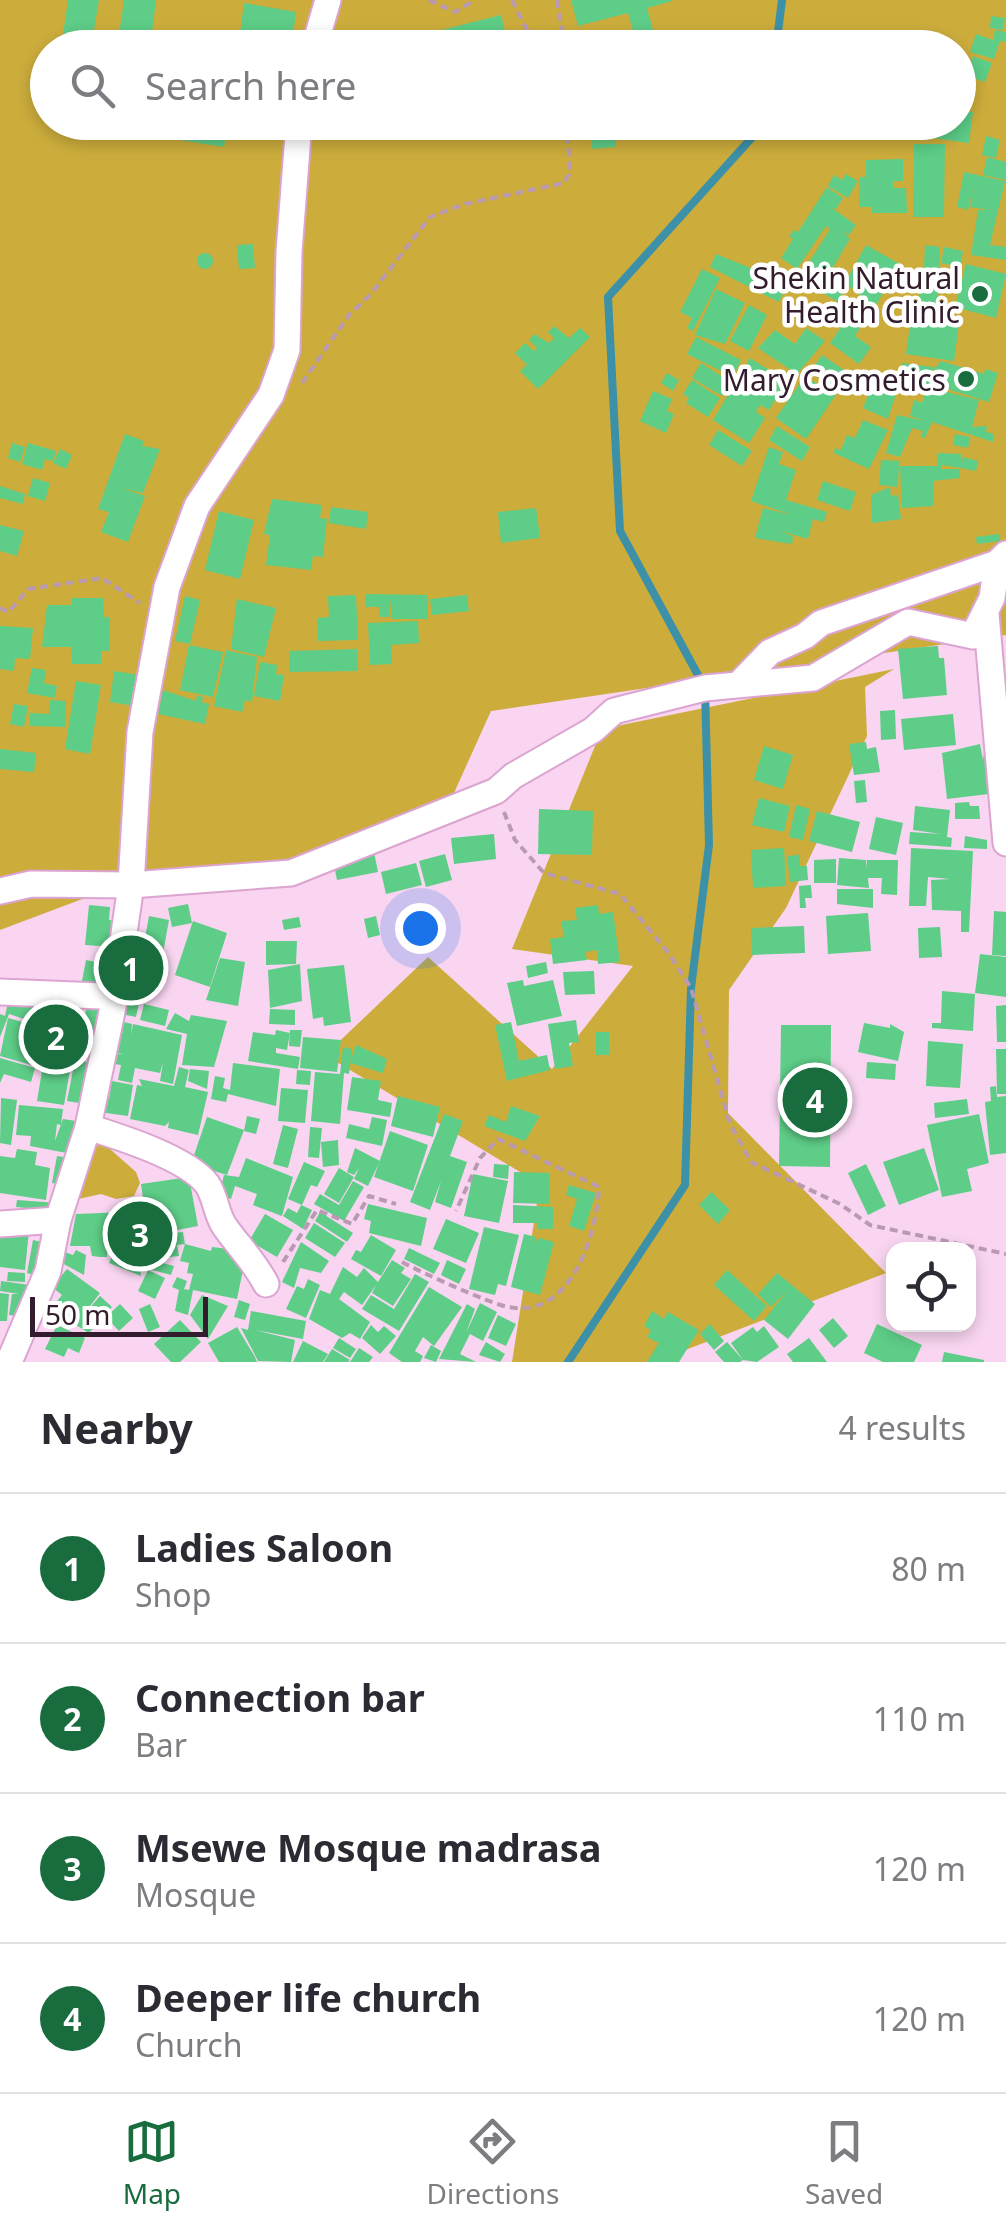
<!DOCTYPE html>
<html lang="en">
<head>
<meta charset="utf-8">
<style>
  :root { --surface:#fff; --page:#f7f7f7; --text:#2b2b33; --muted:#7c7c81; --line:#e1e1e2; --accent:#186c3d }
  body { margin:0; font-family:"Noto Sans",sans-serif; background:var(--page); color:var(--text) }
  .controls { position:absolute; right:30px; bottom:30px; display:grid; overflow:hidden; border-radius:20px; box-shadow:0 5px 15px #0003 }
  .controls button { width:90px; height:90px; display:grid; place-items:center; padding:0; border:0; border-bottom:2px solid var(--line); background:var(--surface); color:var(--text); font:50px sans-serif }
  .scale { position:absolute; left:30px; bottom:25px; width:178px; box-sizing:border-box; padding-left:10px; border:5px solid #321c2e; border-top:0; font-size:28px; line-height:35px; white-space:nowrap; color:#321c2e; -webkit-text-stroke:8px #fff; paint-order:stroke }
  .you { position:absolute; left:420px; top:928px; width:35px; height:35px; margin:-25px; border:8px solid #fff; border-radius:50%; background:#1a73e8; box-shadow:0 0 0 15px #1a73e833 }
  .badge { display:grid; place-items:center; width:65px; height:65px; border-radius:50%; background:var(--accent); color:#fff; font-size:32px; font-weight:700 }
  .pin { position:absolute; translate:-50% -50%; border:5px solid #fff; box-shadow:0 2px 10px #0006 }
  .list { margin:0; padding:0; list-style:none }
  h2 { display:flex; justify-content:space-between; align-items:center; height:130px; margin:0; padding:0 40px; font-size:42px }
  h2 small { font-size:32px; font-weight:400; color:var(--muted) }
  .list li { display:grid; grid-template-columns:65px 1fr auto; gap:30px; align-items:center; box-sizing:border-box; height:150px; padding:0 40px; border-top:2px solid var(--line) }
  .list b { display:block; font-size:38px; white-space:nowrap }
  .list p { margin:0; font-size:32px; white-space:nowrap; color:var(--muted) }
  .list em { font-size:32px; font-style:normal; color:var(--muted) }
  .icon { flex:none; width:55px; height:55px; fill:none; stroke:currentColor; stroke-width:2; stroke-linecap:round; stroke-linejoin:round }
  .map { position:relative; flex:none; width:1006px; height:1362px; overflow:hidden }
  .search { position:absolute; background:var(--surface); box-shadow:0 5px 15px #0003; left:30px; right:30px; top:30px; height:110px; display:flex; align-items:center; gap:25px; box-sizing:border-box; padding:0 35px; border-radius:55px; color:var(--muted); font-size:38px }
  .sheet { height:730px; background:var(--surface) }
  nav { display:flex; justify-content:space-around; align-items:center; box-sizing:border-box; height:140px; border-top:2px solid var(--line); background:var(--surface); font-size:28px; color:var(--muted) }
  nav a { display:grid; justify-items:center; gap:5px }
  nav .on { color:var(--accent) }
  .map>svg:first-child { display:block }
  .green { fill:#ccad3c; fill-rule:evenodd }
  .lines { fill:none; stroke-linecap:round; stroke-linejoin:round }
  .stream { stroke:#3c91a8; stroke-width:8 }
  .building { fill:#5dcd87 }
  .minor-casing { stroke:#dca4d1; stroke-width:29 }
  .path { stroke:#b99ab2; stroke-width:4; stroke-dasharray:8 5; stroke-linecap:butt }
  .minor { stroke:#fff; stroke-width:25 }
  .poi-dot { fill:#186c3d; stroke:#fff; stroke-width:4 }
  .labels { text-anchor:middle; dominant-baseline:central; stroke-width:9; stroke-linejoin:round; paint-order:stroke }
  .poi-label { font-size:30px; fill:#321c2e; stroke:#fff; text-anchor:end }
</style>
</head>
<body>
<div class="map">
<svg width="1006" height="1362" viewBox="0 0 1006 1362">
  <rect width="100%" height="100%" fill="#f9d5f1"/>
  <g class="green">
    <path d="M0,0h1006v635l-515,76 -37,82 -53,47 -300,52 -101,38zM48,48h910v74h-910z"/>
    <polygon points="894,669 865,687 867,736 786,908 729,990 728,1113 886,1273 654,1362 512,1362 540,1184 325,1055 428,957 552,1069 633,966 512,949 602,729"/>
    <polygon points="93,1134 136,1172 140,1183 134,1196 116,1199 101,1194 65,1202"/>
  </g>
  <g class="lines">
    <g class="stream">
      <polyline points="776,48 782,0"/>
      <polyline points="568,1362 685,1185 691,988 709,845 705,688 620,531 608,297 766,122"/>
    </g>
  </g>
  <g class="building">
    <polygon points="68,0 99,0 91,48 61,48"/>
    <polygon points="124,0 156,0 150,48 117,48"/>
    <polygon points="571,0 672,0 672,1 647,8 653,30 634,35 628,13 578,26"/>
    <polygon points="244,3 296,12 291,48 238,48"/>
    <polygon points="501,15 508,44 417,48 414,37"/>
    <polygon points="991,16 1005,18 1003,30 990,28"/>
    <polygon points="995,30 1006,32 1006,42 1000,41 994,59 970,52 976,34 993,40"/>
    <polygon points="973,56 992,63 985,82 967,76"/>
    <polygon points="959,110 973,112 969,143 925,137 927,122 959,122"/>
    <polygon points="105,122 228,122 224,147 104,128"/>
    <polygon points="615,134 616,147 592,149 591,137"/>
    <polygon points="986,136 1000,140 996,158 982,155"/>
    <polygon points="914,144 945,144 944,217 913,217"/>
    <polygon points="987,157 1006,162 1006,180 983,175"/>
    <polygon points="903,159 903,181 893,181 893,188 906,188 907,213 872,213 872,207 859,207 859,177 866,177 866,160"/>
    <polygon points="964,172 1005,181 990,245 1006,247 1006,260 971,255 978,210 989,210 970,207 973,187 968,210 957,207"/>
    <polygon points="846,174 858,181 848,198 828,186 834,175 842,180"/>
    <polygon points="827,187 843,198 836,209 832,208 856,225 849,235 843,231 850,239 821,287 801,275 830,229 826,226 797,269 781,258 793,239 789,236 794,230 798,232"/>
    <polygon points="253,244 255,268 239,269 237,245"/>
    <polygon points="866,245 900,264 875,307 845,283"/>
    <polygon points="925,245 940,247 939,269 924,268"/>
    <polygon points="944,247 963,251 960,267 941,263"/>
    <circle cx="205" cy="261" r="8"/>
    <polygon points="716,254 788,283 779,302 710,267"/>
    <polygon points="966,264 1006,274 996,318 955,307"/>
    <polygon points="702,269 720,278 693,331 687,328 692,318 680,312"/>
    <polygon points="830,276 847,286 838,302 821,292"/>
    <polygon points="921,287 939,289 936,306 918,304"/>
    <polygon points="716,289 745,303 725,344 695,335"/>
    <polygon points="749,305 767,315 749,351 730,341"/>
    <polygon points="847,318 860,328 855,336 871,347 859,364 830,343"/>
    <polygon points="911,318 959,324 954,361 906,354"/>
    <polygon points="554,326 569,338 580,328 590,337 538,389 520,371 527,365 515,353 525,343 534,351 537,348 529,340 534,334 549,343 554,338 548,332"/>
    <polygon points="806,328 825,341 797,374 758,348 775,330 795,344"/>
    <polygon points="696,337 741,360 733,377 687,354"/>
    <polygon points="822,355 850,374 806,439 776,418 805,376 822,387 825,382 810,372"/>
    <polygon points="750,358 787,381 769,410 760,405 756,412 765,418 749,443 713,420"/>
    <polygon points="941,361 984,374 985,369 998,373 989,402 934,385 938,371 933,370"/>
    <polygon points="701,363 731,382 722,396 692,378"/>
    <polygon points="902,363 933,367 931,385 900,381"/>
    <polygon points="667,373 679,380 673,391 661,383"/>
    <polygon points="876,375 899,384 888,419 863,408"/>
    <polygon points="692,380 720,398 708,417 686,403 689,398 683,394"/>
    <polygon points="927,387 979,400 972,427 987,426 986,432 994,434 993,442 932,422 925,438 921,437 923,431 912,428 900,457 886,453 897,415 925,421 910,416 914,400 922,403"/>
    <polygon points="653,391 672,399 667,411 674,414 666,433 640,421"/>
    <polygon points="863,420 888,430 869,469 834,453 835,448 841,450 847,435 855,438"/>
    <polygon points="777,426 810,447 802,461 769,440"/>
    <polygon points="718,430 752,451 742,466 709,445"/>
    <polygon points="125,434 144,441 142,446 160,449 143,493 122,488 145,496 128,542 101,532 109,512 98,509"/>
    <polygon points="955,434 970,437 968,448 953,445"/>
    <polygon points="12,443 25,447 20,462 8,458"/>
    <polygon points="28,443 56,451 53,461 45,459 42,470 22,464"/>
    <polygon points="769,447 783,452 779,464 796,470 786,500 827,512 824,522 813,519 808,539 778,530 793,536 792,544 755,538 763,508 792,515 751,501"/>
    <polygon points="60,449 72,455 66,469 53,463"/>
    <polygon points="938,453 961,454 961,468 941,465 942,469 960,469 960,478 933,481 934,506 902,508 900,466 937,466"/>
    <polygon points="963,457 978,461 976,471 961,468"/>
    <polygon points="881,460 899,461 898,487 879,485"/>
    <polygon points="33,478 50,483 45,501 28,496"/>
    <polygon points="823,481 856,492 850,511 817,500"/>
    <polygon points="0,486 25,494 23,504 0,498"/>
    <polygon points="890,487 891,496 898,495 901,519 872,523 871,495"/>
    <polygon points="272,499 322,505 320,518 327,519 323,557 313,556 311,570 266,565 270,535 264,534"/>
    <polygon points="331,507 368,512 366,529 329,523"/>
    <polygon points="536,508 540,538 501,543 498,512"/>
    <polygon points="219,511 254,520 240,579 205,570"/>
    <polygon points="0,525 24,531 17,556 0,551"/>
    <polygon points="999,534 1000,541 977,544 976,537"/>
    <polygon points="365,594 428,595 428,619 391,619 391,599 389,617 379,617 379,607 365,607"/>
    <polygon points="356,595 358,640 318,641 317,618 329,617 328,596"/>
    <polygon points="467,595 469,611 432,615 430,599"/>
    <polygon points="185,596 200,600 190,644 175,641"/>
    <polygon points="71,598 103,598 104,617 110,617 110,651 101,651 101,664 72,664 71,647 42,647 47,605 72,605"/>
    <polygon points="237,599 276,608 264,657 231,649"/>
    <polygon points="418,621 419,643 391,645 392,664 370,665 368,623"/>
    <polygon points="0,626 33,628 30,659 15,658 14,671 0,669"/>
    <polygon points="189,645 223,652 213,697 180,690"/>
    <polygon points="938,646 939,658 944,658 947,695 903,699 898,649"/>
    <polygon points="357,649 358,671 289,672 289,651"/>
    <polygon points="226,650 257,657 252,702 245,700 242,712 214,706"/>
    <polygon points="260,662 277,665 276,674 284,675 280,701 254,696"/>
    <polygon points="32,668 46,670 44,683 57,686 55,698 27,693"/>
    <polygon points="114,671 139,675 134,706 110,702"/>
    <polygon points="76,681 101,685 90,754 65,749"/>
    <polygon points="163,690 196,701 197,695 203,697 202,702 209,704 205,724 158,714"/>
    <polygon points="50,700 66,701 65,727 30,726 30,713 49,714"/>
    <polygon points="14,704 28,706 24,727 10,724"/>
    <polygon points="895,710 896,739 881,740 880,711"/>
    <polygon points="953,714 956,745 904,750 901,719"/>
    <polygon points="866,742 867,749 876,747 880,772 854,775 849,744"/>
    <polygon points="980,744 983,760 984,753 993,753 997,793 947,799 942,753"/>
    <polygon points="764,746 793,755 783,789 754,780"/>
    <polygon points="0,749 36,753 34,772 0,769"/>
    <polygon points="865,780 867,802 856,803 854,781"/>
    <polygon points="759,798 790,806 784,832 752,825"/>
    <polygon points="969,802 970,806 979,806 980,819 955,819 955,803"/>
    <polygon points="796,805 810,809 803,840 789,837"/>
    <polygon points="915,806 950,810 947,837 952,838 951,847 909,844 910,832 941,834 913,830"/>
    <polygon points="539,809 593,811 592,855 538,854"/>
    <polygon points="817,811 860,822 852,852 809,841"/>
    <polygon points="876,817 903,823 896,855 869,849"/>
    <polygon points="494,834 496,859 454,864 451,838"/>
    <polygon points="965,836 987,840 987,849 964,848"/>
    <polygon points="784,848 786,886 753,888 751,850"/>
    <polygon points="911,848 973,851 969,932 961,932 961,911 932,910 931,880 950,879 928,877 926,906 909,906"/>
    <polygon points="374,852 378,872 337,880 333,860"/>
    <polygon points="445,854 452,880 426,887 419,861"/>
    <polygon points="799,855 800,866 807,866 808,880 790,882 787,856"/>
    <polygon points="839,858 866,860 869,888 837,885"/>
    <polygon points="836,859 836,883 814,883 814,860"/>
    <polygon points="867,860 898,860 897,895 881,894 882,878 867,878"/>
    <polygon points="416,863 422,885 386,894 381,872"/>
    <polygon points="811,885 812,898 805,898 806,908 800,908 799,886"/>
    <polygon points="837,889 873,889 873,908 837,904"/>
    <polygon points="188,904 192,923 172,927 168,908"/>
    <polygon points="89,905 110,907 109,920 116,921 113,947 85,945"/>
    <polygon points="598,905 599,914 613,912 620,962 598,964 597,950 585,952 587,960 553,964 550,939 564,937 561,921 577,920 575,908"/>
    <polygon points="994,911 1006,912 1006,956 992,955"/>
    <polygon points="868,913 871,951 828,954 826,916"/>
    <polygon points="149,916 169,920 159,975 139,971"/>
    <polygon points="376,916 380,935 368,938 364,919"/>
    <polygon points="299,917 301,927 284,930 282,920"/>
    <polygon points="193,921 227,933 210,987 175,975"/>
    <polygon points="804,926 805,953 752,955 751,928"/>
    <polygon points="940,927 942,957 919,958 918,928"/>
    <polygon points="266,941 297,941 296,964 266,965"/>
    <polygon points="980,954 1006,957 1006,997 975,993"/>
    <polygon points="220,958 245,962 238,1006 206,1000"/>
    <polygon points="86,960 96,962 93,973 100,974 99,984 82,981"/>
    <polygon points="546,962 548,973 528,978 526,966"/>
    <polygon points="300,964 302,1001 270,1008 268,970"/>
    <polygon points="344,965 351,1022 324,1026 323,1017 313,1019 307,969"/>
    <polygon points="594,971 595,994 565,995 563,972"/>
    <polygon points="523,980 524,986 553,980 562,1016 517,1026 507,983"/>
    <polygon points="942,991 975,994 973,1031 932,1028 932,1023 941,1023"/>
    <polygon points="125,995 140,998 136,1017 121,1014"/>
    <polygon points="9,998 43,1007 39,1024 9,1014 0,1037 0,1014 5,1016"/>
    <polygon points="144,1004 169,1010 165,1026 140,1020"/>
    <polygon points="1006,1005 1006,1042 997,1042 996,1006"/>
    <polygon points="87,1006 106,1011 97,1053 77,1049"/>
    <polygon points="47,1008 82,1016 74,1052 39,1044"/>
    <polygon points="270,1009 295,1010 295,1025 269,1024"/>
    <polygon points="175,1013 189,1021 191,1015 227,1021 214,1067 182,1065 187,1034 166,1029"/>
    <polygon points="8,1018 41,1027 31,1065 0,1056"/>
    <polygon points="116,1020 132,1024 131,1035 133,1024 182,1035 173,1084 160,1081 163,1062 160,1073 135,1068 132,1083 118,1080 121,1065 108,1063 110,1053 124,1054 113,1052"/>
    <polygon points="576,1020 579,1042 569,1043 573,1066 555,1069 548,1024"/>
    <polygon points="511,1022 519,1061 547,1055 550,1070 507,1081 495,1025"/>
    <polygon points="864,1023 890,1028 890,1024 904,1032 898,1061 858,1052"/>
    <polygon points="781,1025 831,1025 830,1167 779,1166"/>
    <polygon points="276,1030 290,1033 287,1050 276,1048 276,1053 300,1057 298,1069 248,1061 253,1032 275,1035"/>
    <polygon points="290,1030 302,1030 300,1047 289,1046"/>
    <rect x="596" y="1032" width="13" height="23"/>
    <polygon points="303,1037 341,1040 337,1072 300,1068"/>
    <polygon points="928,1041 963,1044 960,1088 926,1086"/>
    <polygon points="356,1045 387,1059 383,1073 350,1063"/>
    <polygon points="343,1047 352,1049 349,1074 344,1073 340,1124 311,1121 315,1072 340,1074"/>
    <polygon points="996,1049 1006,1049 1006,1094 997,1094"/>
    <polygon points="0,1058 35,1068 31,1082 4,1074 0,1083"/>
    <polygon points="75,1060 92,1063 85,1104 67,1101"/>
    <polygon points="867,1062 896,1064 895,1080 866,1078"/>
    <polygon points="233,1063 280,1069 276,1106 228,1094 226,1102 211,1099 215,1076 225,1078 223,1088 230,1090"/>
    <polygon points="43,1065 70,1070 64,1105 37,1101"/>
    <polygon points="179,1067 189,1070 185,1087 208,1092 198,1135 168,1128 169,1122 165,1126 130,1119 137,1085 142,1086 139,1079 174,1086"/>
    <polygon points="190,1069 209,1071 207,1089 188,1081"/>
    <polygon points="297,1070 311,1071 310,1085 296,1084"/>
    <polygon points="352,1077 381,1081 378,1100 392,1103 390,1117 347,1110"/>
    <polygon points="112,1081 133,1085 128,1116 99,1112 101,1098 109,1099"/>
    <polygon points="996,1086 997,1097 1006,1096 1006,1153 990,1155 985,1102 991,1101 990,1087"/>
    <polygon points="281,1088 308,1090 305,1123 278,1121"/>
    <polygon points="398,1096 440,1107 433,1137 391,1126"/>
    <polygon points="1,1098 17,1100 11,1145 0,1143"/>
    <polygon points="967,1099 969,1114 935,1118 934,1103"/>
    <polygon points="19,1105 63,1109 61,1125 57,1124 55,1141 63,1119 76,1121 72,1154 30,1146 31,1136 16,1135"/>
    <polygon points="511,1106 540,1116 525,1141 484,1126 489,1115 506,1122"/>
    <polygon points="444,1114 463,1121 450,1156 467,1162 451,1208 435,1202 441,1181 430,1210 410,1202"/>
    <polygon points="979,1114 989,1163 967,1169 972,1191 942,1197 927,1125"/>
    <polygon points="247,1116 260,1119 256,1134 244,1131"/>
    <polygon points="207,1117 244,1130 227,1175 191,1164"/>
    <polygon points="372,1117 387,1120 382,1146 346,1138 349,1124 369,1129"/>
    <polygon points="283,1125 298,1129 288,1168 273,1164"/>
    <polygon points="310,1127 322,1128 319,1158 308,1157"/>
    <polygon points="390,1131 428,1145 413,1191 374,1177"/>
    <polygon points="338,1140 339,1165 323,1167 321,1142"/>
    <polygon points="355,1148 380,1161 368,1186 354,1179 359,1168 354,1175 347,1172"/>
    <polygon points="924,1148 939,1190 899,1205 883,1162"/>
    <polygon points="17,1149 37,1152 35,1165 50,1168 46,1200 0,1193 0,1156 15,1158"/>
    <polygon points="57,1156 69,1158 64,1185 52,1183"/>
    <polygon points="246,1158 293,1177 282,1216 253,1205 257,1194 235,1186 231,1199 219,1195 224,1175 239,1177"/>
    <polygon points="304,1162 325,1171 317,1187 311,1185 302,1205 288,1199"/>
    <polygon points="494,1164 509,1165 508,1179 493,1177"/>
    <polygon points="866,1164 886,1206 868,1215 848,1173"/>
    <polygon points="339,1168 354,1177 339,1203 324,1194"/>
    <polygon points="514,1172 550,1173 549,1204 513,1203"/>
    <polygon points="473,1174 508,1181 499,1223 464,1216"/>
    <polygon points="189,1177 198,1226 152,1235 183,1232 185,1244 177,1245 179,1256 152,1259 144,1234 148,1233 141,1184"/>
    <polygon points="353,1181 364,1187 344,1221 314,1204 320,1194 339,1205"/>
    <polygon points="569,1185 596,1193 584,1231 569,1226 577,1199 566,1195"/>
    <polygon points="711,1192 730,1210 718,1224 699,1205"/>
    <polygon points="17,1200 58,1203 57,1211 16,1207"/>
    <polygon points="368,1204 427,1218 421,1246 369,1233 371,1221 364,1219"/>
    <polygon points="301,1205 312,1210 303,1229 283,1216 288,1208 297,1213"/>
    <polygon points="513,1205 553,1207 553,1229 538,1229 537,1223 513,1223"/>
    <polygon points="142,1207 144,1248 107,1245 107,1257 100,1257 92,1256 90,1246 70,1246 76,1214 127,1212 127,1208"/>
    <polygon points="320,1212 353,1233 347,1242 315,1221"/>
    <polygon points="265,1214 293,1230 277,1257 249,1241"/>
    <polygon points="446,1219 479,1233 466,1263 433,1249"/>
    <polygon points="314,1223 345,1243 335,1257 305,1238"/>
    <polygon points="484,1227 519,1235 506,1286 498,1284 495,1295 469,1289"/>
    <polygon points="0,1230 29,1231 25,1270 0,1267"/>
    <polygon points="524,1234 536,1237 535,1243 539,1238 554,1242 540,1295 511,1287"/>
    <polygon points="371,1235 396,1250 381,1276 351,1259 356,1250 361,1252"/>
    <polygon points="33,1240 42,1242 40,1277 27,1273"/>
    <polygon points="301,1242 329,1261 321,1273 300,1268 294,1288 282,1282"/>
    <polygon points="185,1244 211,1251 212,1247 247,1251 237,1299 193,1290 188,1315 175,1311 179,1290 172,1287 177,1277 187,1281 184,1289 189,1290 193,1274 187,1273 189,1263 180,1261"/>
    <polygon points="409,1248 440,1263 434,1274 404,1259"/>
    <polygon points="76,1250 86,1255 84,1275 60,1262 65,1252 73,1255"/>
    <polygon points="114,1250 146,1263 140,1266 141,1276 109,1263"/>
    <polygon points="151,1260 174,1266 171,1275 149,1269"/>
    <polygon points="392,1260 405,1268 401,1273 411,1279 393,1306 372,1293 376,1285 362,1305 344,1292 339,1299 370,1322 360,1339 350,1333 342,1338 309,1319 320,1290 330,1294 343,1267 357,1277 364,1268 378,1282"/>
    <polygon points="447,1260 466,1269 459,1284 441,1275"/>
    <polygon points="67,1269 100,1293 81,1318 100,1296 112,1307 89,1333 56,1313 53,1306 62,1295 52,1287"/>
    <polygon points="148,1270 165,1278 155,1299 138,1291"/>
    <polygon points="727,1270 767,1306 754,1321 714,1285"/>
    <polygon points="8,1272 25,1273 25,1282 7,1281"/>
    <polygon points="777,1273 815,1304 788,1339 764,1320 787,1291 771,1307 758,1294"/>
    <polygon points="415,1274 429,1282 399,1331 362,1309 371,1295 394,1309"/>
    <polygon points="308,1279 320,1285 306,1318 286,1309 297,1286 304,1289"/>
    <polygon points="1,1281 30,1285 26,1317 9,1315 12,1294 19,1294 0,1291"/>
    <polygon points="429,1287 462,1307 434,1346 423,1337 415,1351 423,1356 420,1362 402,1362 389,1353"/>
    <polygon points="0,1293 9,1294 7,1321 0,1321"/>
    <polygon points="202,1295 228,1306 208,1339 190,1315"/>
    <polygon points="239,1300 250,1304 245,1320 234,1317"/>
    <polygon points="480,1303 497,1312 483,1341 470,1334 460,1354 476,1362 439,1359 467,1304 475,1309 466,1333"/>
    <polygon points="120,1304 133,1318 119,1331 106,1317"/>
    <polygon points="150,1304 160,1327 148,1332 139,1309"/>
    <polygon points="251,1311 306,1321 303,1339 255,1330 295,1340 291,1362 258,1361 241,1328 248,1330"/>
    <polygon points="652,1311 664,1319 668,1312 699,1330 679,1362 647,1362 659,1343 647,1337 651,1330 644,1326"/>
    <polygon points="498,1315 516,1324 506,1346 488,1338"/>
    <polygon points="833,1318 848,1336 834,1348 819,1330"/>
    <polygon points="180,1320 201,1342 180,1362 171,1362 154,1344"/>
    <polygon points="710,1324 724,1341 714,1350 700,1334"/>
    <polygon points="877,1324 922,1345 914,1362 883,1362 864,1353"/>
    <polygon points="57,1325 85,1338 79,1353 68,1348 64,1357 45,1349"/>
    <polygon points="371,1325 378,1332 384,1326 396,1336 380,1354 362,1338"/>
    <polygon points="764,1326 779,1347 757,1362 743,1360 731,1343 753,1327 757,1332"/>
    <polygon points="237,1327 255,1357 257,1362 219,1362 208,1343"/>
    <polygon points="339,1338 356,1349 350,1358 333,1348"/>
    <polygon points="809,1338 827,1362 793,1362 787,1354"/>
    <polygon points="303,1341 328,1354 323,1362 293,1362"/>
    <polygon points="486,1342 505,1354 500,1362 479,1355"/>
    <polygon points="727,1342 743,1360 740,1362 724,1362 715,1352"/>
    <polygon points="431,1345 441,1351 436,1362 424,1358"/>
    <polygon points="359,1348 373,1357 369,1362 350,1362"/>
    <polygon points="332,1349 350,1360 348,1362 324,1362"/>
    <polygon points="944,1352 984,1360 984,1362 942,1362"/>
  </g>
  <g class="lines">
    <g class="minor-casing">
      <g id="minor">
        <polyline points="314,48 328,0"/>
        <polyline points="986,614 1006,843"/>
        <polyline points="739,684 770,652 805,636 821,623 997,563"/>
        <polyline points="0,891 31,884 131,885 291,873 496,791 513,776 593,730 614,711 705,688 813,678 908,622 973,636 992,598 997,563 1006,554"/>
        <polyline points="0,992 101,996 114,1002"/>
        <path d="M88,1127c32,10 99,31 119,57 9,13 9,31 18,43 15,21 29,34 41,57"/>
        <polyline points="0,1224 58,1220"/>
        <polyline points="9,1362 48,1271 58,1220 88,1127 114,1002 131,885 140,732 167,587 197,506 271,395 287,350 289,252 299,122"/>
      </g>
    </g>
    <g class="path">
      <polyline points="429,0 455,12 475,0"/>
      <polyline points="512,0 532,40 525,48"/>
      <polyline points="557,0 565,48"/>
      <polyline points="302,383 349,315 370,295 430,217 465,204 564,183 570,173 567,122"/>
      <polyline points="0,608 9,612 28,589 102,578 140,603"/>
      <polyline points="504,812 515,840 544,873 620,894 667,951 691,988 730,1124 751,1162 840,1204 870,1225 1006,1254"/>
      <polyline points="283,1262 317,1210 352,1224 369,1196 396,1204"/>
      <path d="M402,1262c18,10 87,41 106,45 63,13 89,-73 91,-120l-101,-48 -18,19 -24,53"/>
    </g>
    <use href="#minor" class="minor"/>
  </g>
  <g class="poi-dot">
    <circle cx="980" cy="294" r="10"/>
    <circle cx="966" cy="379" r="10"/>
  </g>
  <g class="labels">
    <g class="poi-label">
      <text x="960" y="277">Shekin Natural<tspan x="960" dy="34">Health Clinic</tspan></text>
      <text x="946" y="379">Mary Cosmetics</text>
    </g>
  </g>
</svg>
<div class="controls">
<button><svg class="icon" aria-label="locate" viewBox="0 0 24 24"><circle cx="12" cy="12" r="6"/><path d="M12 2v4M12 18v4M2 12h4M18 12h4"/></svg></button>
</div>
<div class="scale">50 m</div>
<div class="you"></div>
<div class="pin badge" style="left:131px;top:968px">1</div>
<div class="pin badge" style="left:56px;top:1037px">2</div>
<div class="pin badge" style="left:140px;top:1234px">3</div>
<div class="pin badge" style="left:815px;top:1100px">4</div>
<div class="search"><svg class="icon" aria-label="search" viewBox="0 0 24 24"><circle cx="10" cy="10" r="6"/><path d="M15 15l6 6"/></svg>Search here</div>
</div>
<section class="sheet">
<h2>Nearby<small>4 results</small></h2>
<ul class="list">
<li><span class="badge">1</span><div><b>Ladies Saloon</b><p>Shop</p></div><em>80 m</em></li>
<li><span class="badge">2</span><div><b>Connection bar</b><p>Bar</p></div><em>110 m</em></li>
<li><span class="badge">3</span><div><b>Msewe Mosque madrasa</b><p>Mosque</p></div><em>120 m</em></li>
<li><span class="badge">4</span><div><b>Deeper life church</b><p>Church</p></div><em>120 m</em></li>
</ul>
</section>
<nav>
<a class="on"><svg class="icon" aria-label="map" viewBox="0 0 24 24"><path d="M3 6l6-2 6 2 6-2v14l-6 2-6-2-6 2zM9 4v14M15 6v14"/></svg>Map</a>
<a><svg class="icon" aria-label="directions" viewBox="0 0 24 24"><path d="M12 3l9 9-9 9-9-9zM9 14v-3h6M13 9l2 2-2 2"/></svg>Directions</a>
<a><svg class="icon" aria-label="saved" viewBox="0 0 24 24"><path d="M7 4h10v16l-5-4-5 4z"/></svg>Saved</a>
</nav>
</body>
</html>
